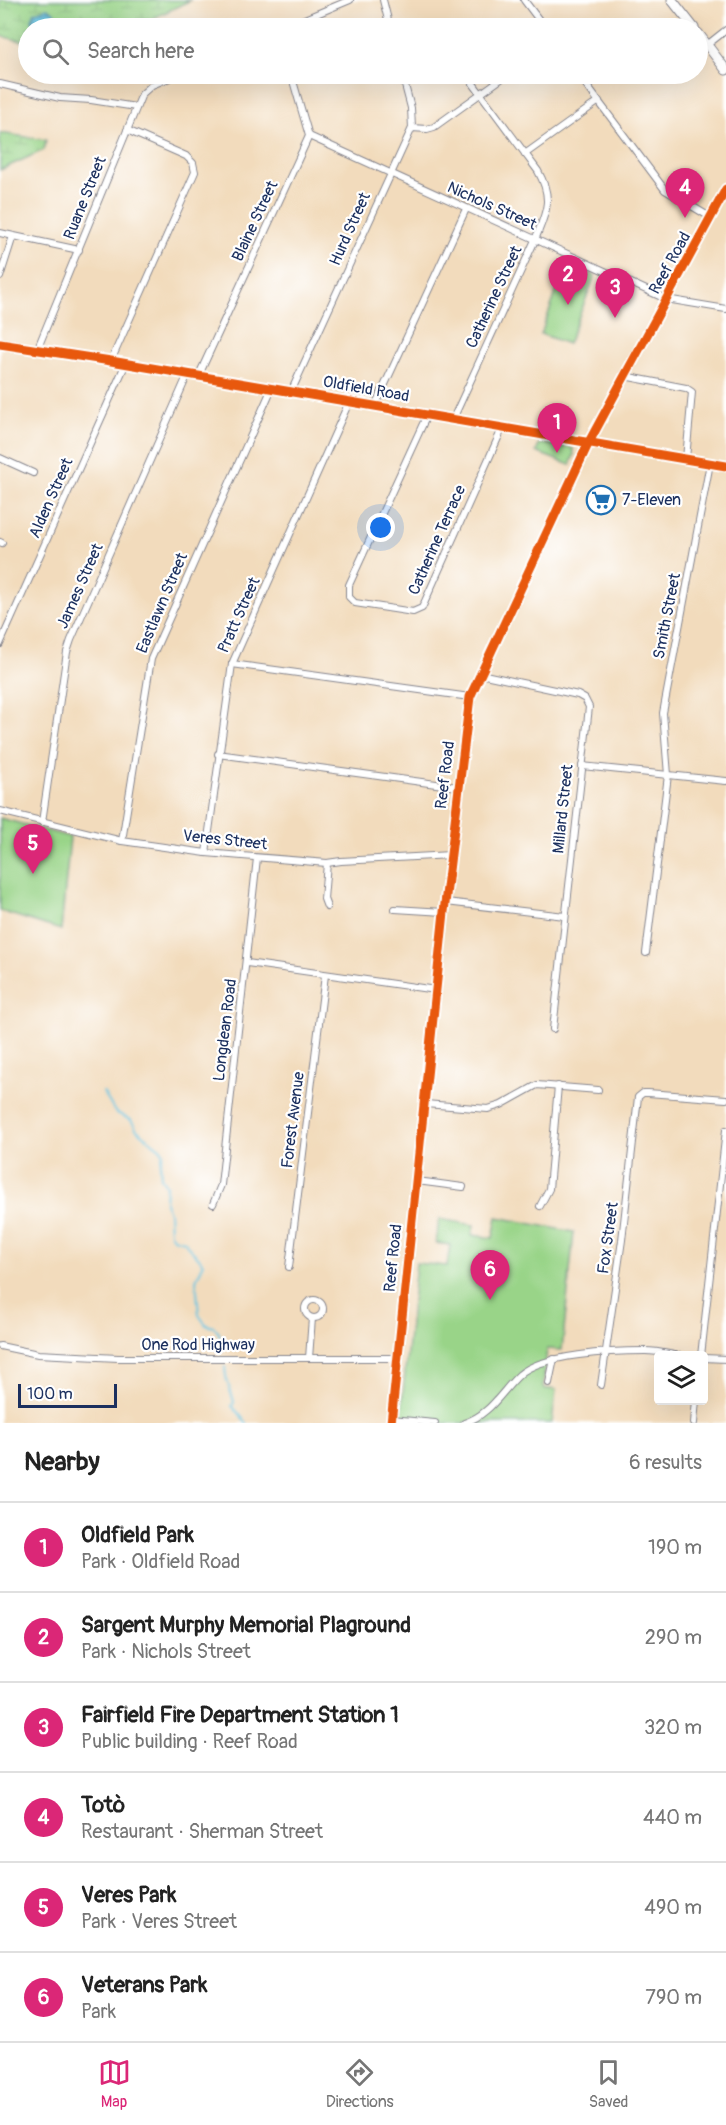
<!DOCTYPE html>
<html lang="en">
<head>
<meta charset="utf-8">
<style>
  :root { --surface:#fff; --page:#f6f6f6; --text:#222; --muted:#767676; --line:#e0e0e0; --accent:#db2777 }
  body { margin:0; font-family:Pangolin,sans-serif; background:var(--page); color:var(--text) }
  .controls { position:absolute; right:18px; bottom:18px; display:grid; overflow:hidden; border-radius:6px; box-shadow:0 6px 24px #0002 }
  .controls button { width:54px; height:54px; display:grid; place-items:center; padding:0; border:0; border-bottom:2px solid var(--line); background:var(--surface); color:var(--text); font:30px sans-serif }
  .scale { position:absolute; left:18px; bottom:15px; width:99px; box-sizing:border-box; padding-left:6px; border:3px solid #1b2f5e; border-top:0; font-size:16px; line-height:21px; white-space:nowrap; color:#1b2f5e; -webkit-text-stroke:4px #fff; paint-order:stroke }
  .you { position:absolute; left:381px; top:528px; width:21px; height:21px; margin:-15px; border:4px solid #fff; border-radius:50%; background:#1a73e8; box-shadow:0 0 0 9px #1a73e833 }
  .badge { display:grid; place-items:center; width:39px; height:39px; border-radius:50%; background:var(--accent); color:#fff; font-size:20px; font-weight:700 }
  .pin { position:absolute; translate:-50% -50px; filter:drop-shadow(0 2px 3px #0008) }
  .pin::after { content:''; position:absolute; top:32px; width:21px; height:18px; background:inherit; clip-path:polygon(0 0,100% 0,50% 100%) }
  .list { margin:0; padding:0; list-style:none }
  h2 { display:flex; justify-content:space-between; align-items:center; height:78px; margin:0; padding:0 24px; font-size:26px }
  h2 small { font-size:20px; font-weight:400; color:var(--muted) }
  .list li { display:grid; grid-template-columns:39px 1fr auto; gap:18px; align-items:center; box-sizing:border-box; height:90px; padding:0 24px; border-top:2px solid var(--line) }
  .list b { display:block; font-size:22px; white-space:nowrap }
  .list p { margin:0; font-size:20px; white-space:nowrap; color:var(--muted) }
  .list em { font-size:20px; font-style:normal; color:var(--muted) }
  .icon { flex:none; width:33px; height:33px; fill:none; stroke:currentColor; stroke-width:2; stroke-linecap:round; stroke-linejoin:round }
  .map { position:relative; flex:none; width:726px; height:1423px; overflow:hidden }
  .search { position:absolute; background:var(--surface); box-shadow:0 6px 24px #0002; left:18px; right:18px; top:18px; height:66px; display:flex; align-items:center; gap:15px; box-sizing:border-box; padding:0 21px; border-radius:33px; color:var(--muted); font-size:22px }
  .sheet { height:618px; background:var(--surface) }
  nav { display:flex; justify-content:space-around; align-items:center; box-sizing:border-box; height:84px; border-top:2px solid var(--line); background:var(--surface); font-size:16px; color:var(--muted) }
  nav a { display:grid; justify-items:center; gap:3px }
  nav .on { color:var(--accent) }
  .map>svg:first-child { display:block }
  .green { fill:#99d488; stroke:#5a8273; stroke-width:1.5 }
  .wetland { fill:url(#wetland-marsh); stroke:#5a8273; stroke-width:1.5 }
  .water { fill:url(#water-rules); stroke:#3f7aa0; stroke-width:1.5 }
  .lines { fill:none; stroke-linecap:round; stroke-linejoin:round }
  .stream { stroke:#63c4e1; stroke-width:2 }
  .minor-casing { stroke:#86858d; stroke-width:8 }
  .tertiary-casing { stroke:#86858d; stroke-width:10 }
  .primary-casing { stroke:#86858d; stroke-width:11 }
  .minor { stroke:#fff; stroke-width:6 }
  .tertiary { stroke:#fff; stroke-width:8 }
  .primary { stroke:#fff; stroke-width:9 }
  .cycleway-casing { stroke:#fff; stroke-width:13 }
  .cycleway { stroke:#e8590c; stroke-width:9 }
  .labels { text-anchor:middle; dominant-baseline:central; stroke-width:4.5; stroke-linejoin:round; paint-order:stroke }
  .street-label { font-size:16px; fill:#1b2f5e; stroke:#fff }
  .poi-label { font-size:16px; fill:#1b2f5e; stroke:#fff; text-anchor:start }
</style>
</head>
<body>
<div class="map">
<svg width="726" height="1423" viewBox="0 0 726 1423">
  <defs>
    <pattern id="wetland-marsh" width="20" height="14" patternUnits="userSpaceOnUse" patternTransform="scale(1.5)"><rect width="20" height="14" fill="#99d488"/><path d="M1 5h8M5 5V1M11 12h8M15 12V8" fill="none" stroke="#83b678"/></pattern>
    <pattern id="water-rules" width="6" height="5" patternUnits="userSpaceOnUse" patternTransform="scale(1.5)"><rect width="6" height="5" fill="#63c4e1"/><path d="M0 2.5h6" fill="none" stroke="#51a0ba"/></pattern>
  </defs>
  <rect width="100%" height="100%" fill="#fff"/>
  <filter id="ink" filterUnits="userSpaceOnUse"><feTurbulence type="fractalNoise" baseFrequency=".0167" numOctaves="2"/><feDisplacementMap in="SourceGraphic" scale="12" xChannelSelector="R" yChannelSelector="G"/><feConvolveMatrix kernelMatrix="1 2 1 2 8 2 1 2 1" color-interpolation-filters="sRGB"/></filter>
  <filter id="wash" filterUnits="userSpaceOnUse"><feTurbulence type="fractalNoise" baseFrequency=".008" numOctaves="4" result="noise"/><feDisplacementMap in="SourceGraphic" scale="24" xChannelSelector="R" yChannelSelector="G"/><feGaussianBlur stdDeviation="1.35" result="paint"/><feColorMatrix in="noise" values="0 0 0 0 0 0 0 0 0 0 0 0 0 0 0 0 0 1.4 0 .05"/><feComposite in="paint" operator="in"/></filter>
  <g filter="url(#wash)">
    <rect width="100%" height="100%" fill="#f2dbbc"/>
    <g class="green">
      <polygon points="567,263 595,276 568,344 541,334"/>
      <polygon points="540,443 573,448 574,455 570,465 536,452"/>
      <polygon points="0,818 70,837 61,930 0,911"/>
      <polygon points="497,1217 574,1232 562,1350 547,1349 543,1388 556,1390 552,1423 400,1423 416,1263 447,1266 450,1245 436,1243 439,1219 474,1225 472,1235 493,1238"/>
    </g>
    <g class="wetland">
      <polygon points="0,0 191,0 133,28 28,28 28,42 26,42 0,36"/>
      <polygon points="0,133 46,140 44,150 0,170"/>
    </g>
    <path class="water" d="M47,8c8,4 11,8 11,17l-5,3h-18l-3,-9 3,-7z"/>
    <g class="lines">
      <g class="stream">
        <path d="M103,1092l12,20 16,8 6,10 24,19 2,4 -3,13 1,11 5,9 -1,17 4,9 1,21 3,5 12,3c5,13 15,13 18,24l-7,15 3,35 7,10 8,2 5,6 3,17"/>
        <path d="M225,1367c1,18 5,20 9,35l-2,4 15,17"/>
      </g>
    </g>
  </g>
  <g filter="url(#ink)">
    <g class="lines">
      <g class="minor-casing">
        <g id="minor">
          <polyline points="383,0 390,28"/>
          <polyline points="524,0 545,28"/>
          <polyline points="283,28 350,0"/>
          <polyline points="707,45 726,30"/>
          <polyline points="578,74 665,190 710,217"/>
          <polyline points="0,84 60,98 91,100 136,107"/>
          <polyline points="412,128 427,129 434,127 508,74"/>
          <polyline points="309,136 666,299 726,309"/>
          <polyline points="525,154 599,101"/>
          <polyline points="0,233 79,250"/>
          <polyline points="0,277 13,236"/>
          <polyline points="37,350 142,94 152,85 179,74"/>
          <polyline points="111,361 195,172 193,163 186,156 127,130"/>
          <polyline points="199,375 309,136 291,74"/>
          <polyline points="624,376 686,388 692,392 686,459"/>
          <polyline points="291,392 412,128 411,108 402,74"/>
          <polyline points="375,406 466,209"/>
          <polyline points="427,415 349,585 349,597 355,603 413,612 422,608 502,429"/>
          <path d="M453,419l82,-179c11,-28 19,-40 3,-69l-72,-97"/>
          <polyline points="0,458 33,473"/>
          <polyline points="0,542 2,543"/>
          <polyline points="0,644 126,363"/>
          <polyline points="232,664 470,697"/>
          <polyline points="480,674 578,695 585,699 589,707 553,1029"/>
          <polyline points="218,754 458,787"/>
          <polyline points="582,766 726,781"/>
          <polyline points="0,811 122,841 206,853 327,863 341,861 451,855"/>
          <polyline points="42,822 67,652 71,640 188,374"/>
          <polyline points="122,841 151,659 272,388"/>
          <polyline points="206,853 232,664 349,402"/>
          <polyline points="446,902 565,916"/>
          <polyline points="327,907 324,899 327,863"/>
          <polyline points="395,909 444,912"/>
          <polyline points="646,953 668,775 663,713 710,463"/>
          <polyline points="247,963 436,990"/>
          <polyline points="425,1104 488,1109 501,1105 537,1085 598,1090"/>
          <polyline points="417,1181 463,1187"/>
          <polyline points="213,1204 221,1185 257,858"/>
          <polyline points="540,1206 549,1189 558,1086"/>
          <polyline points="289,1267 325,975"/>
          <circle cx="314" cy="1309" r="9"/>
          <polyline points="0,1346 38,1354 118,1358 397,1358"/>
          <polyline points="701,1356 726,1130"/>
          <polyline points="309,1358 312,1318"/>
          <polyline points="704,1358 726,1359"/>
          <polyline points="549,1383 554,1359"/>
          <polyline points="601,1385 622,1240 638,1097 643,1093 648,1093 726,1099"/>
          <polyline points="391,1419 435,1423"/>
          <path d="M464,1423c26,-8 37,-31 55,-48 22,-21 95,-24 126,-24 12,0 24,3 36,5"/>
          <polyline points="694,1423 696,1400"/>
        </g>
      </g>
      <g class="tertiary-casing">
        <g id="tertiary">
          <polyline points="0,344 111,361 726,466"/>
          <polyline points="391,1423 444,912 470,697 589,442 726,189"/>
        </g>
      </g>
      <g class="primary-casing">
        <g id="primary">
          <polyline points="672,0 694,28"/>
          <polyline points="698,33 726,70"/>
        </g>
      </g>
      <use href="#minor" class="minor"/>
      <use href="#tertiary" class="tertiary"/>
      <use href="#primary" class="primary"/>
      <g class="cycleway-casing">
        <g id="cycleway">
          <polyline points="0,344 111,361 726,466"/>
          <polyline points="391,1423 444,912 470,697 589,442 726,189"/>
        </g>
      </g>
      <use href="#cycleway" class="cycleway"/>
    </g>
  </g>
  <defs>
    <g id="supermarket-ring" transform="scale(1.5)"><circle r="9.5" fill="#fff" stroke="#1f6fb2" stroke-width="1.5"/><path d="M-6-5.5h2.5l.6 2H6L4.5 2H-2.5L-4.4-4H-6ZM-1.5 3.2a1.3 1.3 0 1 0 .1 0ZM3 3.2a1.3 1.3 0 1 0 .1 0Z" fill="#1f6fb2"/></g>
  </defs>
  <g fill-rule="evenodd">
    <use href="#supermarket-ring" x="601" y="500"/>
  </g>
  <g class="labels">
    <g class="street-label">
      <text transform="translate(85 198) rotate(-68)">Ruane Street</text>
      <text transform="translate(492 206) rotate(24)">Nichols Street</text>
      <text transform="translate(255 221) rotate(-65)">Blaine Street</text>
      <text transform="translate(350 229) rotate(-66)">Hurd Street</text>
      <text transform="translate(670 263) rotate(-61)">Reef Road</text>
      <text transform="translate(494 297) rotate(-65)">Catherine Street</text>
      <text transform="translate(366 389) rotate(10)">Oldfield Road</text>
      <text transform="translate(51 498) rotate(-66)">Alden Street</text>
      <text transform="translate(437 540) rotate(-66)">Catherine Terrace</text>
      <text transform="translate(80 586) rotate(-66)">James Street</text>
      <text transform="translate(162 603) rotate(-67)">Eastlawn Street</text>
      <text transform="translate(239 615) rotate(-66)">Pratt Street</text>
      <text transform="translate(667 616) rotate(-79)">Smith Street</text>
      <text transform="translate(445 775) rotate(-83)">Reef Road</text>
      <text transform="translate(563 809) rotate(-84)">Millard Street</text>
      <text transform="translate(225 840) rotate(6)">Veres Street</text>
      <text transform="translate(225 1030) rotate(-83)">Longdean Road</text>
      <text transform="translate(293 1120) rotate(-83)">Forest Avenue</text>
      <text transform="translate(608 1238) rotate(-82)">Fox Street</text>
      <text transform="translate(393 1258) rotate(-84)">Reef Road</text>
      <text x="198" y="1345">One Rod Highway</text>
    </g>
    <g class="poi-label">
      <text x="622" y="500">7-Eleven</text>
    </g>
  </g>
</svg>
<div class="controls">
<button><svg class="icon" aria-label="layers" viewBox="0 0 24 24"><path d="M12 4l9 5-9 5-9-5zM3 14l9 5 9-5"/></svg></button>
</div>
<div class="scale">100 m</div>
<div class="you"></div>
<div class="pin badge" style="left:557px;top:453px">1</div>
<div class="pin badge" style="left:568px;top:305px">2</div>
<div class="pin badge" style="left:615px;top:318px">3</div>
<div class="pin badge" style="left:685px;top:218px">4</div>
<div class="pin badge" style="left:33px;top:874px">5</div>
<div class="pin badge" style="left:490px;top:1300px">6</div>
<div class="search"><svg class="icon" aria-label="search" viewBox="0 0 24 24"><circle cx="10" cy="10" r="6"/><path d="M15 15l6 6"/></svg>Search here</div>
</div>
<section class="sheet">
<h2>Nearby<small>6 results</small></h2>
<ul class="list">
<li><span class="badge">1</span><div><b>Oldfield Park</b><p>Park · Oldfield Road</p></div><em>190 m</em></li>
<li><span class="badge">2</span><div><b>Sargent Murphy Memorial Plaground</b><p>Park · Nichols Street</p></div><em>290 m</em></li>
<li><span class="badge">3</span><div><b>Fairfield Fire Department Station 1</b><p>Public building · Reef Road</p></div><em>320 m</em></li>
<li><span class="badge">4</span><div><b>Totò</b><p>Restaurant · Sherman Street</p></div><em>440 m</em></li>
<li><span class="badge">5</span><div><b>Veres Park</b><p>Park · Veres Street</p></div><em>490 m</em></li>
<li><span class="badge">6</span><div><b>Veterans Park</b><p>Park</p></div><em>790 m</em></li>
</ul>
</section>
<nav>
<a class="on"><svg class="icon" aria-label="map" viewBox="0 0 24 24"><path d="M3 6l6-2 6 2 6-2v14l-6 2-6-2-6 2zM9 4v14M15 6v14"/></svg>Map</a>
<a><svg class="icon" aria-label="directions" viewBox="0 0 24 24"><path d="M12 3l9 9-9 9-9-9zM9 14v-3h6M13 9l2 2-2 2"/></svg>Directions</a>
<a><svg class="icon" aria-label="saved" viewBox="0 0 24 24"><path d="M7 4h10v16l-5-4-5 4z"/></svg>Saved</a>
</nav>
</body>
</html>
